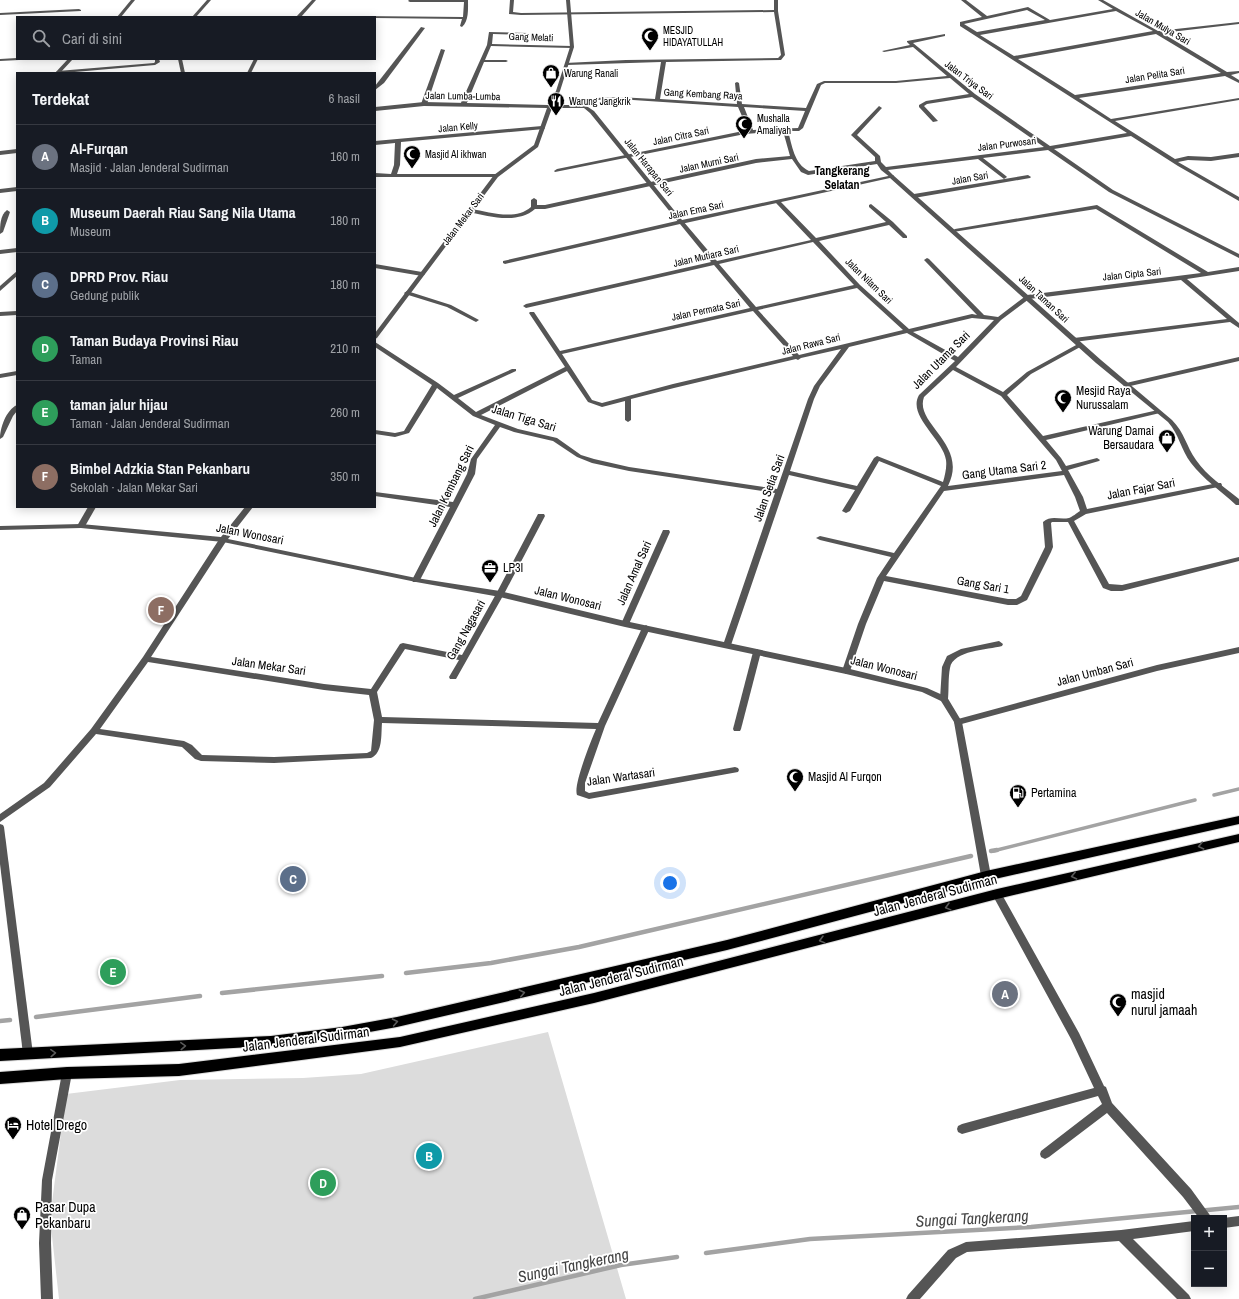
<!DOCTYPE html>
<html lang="id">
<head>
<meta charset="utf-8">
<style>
  :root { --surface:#171b24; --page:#242831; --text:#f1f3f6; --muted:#9ea1a6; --line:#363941; --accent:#7c3aed }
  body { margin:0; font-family:"Archivo Narrow",sans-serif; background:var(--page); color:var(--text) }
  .controls { position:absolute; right:12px; bottom:12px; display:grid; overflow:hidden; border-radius:0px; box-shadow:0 2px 10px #0003 }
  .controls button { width:36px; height:36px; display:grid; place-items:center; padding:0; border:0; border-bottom:1px solid var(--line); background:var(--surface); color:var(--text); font:20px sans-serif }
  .you { position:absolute; left:670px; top:883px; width:14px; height:14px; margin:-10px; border:3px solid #fff; border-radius:50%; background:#1a73e8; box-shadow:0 0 0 6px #1a73e833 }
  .badge { display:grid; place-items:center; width:26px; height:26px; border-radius:50%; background:var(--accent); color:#fff; font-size:13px; font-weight:700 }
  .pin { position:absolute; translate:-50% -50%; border:2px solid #fff; box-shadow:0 1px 4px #0006 }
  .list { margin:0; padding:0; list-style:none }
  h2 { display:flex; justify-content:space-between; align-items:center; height:52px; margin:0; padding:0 16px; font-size:17px }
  h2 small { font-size:13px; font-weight:400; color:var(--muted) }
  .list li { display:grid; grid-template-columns:26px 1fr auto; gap:12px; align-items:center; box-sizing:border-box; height:64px; padding:0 16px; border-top:1px solid var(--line) }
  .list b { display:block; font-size:15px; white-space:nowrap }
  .list p { margin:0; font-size:13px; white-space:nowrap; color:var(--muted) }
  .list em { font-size:13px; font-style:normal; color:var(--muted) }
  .icon { flex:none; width:22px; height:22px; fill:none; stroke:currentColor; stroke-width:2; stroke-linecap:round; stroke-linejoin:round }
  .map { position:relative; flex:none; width:1239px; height:1299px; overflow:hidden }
  .search { position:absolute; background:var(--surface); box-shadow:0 2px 10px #0003; left:16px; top:16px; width:360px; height:44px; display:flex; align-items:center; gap:10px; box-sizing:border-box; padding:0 14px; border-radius:0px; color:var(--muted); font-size:15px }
  .panel { position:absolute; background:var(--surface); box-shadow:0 2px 10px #0003; left:16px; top:72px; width:360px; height:436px; border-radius:0px }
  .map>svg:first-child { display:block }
  .green { fill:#dcdcdc }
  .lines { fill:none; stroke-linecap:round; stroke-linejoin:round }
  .stream-far1 { stroke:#a3a3a3; stroke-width:3.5 }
  .stream { stroke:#a3a3a3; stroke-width:4.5 }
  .primary-casing { stroke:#dbdbdb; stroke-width:2 }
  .minor { fill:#555; fill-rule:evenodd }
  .tertiary { fill:#555; fill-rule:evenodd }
  .primary { fill:#000; fill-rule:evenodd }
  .oneway { stroke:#595959 }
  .labels { text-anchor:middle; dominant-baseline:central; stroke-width:3.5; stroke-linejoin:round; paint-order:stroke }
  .far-street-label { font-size:10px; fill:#000; stroke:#fff }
  .far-poi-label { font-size:10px; fill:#000; stroke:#fff; text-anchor:start }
  .far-quarter-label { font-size:12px; font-weight:bold; fill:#000; stroke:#fff }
  .street-label { font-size:12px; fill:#000; stroke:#fff }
  .poi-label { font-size:12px; fill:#000; stroke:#fff; text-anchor:start }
  .near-street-label { font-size:14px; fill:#000; stroke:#fff }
  .near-poi-label { font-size:14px; fill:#000; stroke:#fff; text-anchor:start }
  .near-water-label { font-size:16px; font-style:italic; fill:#444; stroke:#fff }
</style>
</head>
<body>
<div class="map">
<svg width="1239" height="1299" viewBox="0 0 1239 1299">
  <rect width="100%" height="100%" fill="#fff"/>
  <polygon class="green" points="548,1032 626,1299 59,1299 50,1218 66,1094 180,1080 303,1078 361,1074"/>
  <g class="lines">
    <g class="stream-far1">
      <polyline points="1214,795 1239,789"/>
      <polyline points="993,851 1195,800"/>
    </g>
    <g class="stream">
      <polyline points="991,851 997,850"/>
      <polyline points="406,973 491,963 579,947 971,856"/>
      <polyline points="222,993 382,976"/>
      <polyline points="36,1017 200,996"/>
      <polyline points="0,1021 10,1020"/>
      <polyline points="706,1253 810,1239 1031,1227 1239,1207"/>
      <polyline points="475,1299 621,1265 677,1257"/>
    </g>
    <g class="primary-casing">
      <g id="primary">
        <polygon points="1239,816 1239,824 986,881 727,950 397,1027 342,1037 271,1046 0,1061 0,1049 271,1036 342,1027 397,1017 727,940 986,871"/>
        <polygon points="1239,834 1239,842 997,899 594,1003 400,1047 179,1076 67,1079 0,1084 0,1072 67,1067 179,1064 400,1037 594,993 997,889"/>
      </g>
    </g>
    <g class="minor">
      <polygon points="207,0 211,0 196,17 192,17"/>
      <polygon points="312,0 316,0 301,17 296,17"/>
      <path d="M409,0h59c0,9 1,21 -6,27l-2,-1 2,-7 -87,-1v-1h-16l2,-1 102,1 1,-15h-54l-2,-1z"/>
      <path d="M510,0h4l-1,12 8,1 253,-3v-10h4v11l7,44 -4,5 -115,2 -6,37 77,5 -2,-21 2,-1 2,1 3,21 64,4 11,-24 7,-3h72l51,-5 -34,-29 -29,5 -2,-1 28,-6 -3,-3v-1l38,-7v2l-32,7 62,51 75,52 77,-13 -167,-107v-4l22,-5 -21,-17h5l21,16 41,-9 22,13 63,-11 -15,-9h5l55,31 81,-9v2l-77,9 65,39 12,-1v2l-8,2 8,5v3l-14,-7 -146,22 32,21 128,-21v2l-124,21 60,38 13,-3 23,1 28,-4v4l-28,4 -23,-1 -10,2 61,35v4l-61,-35 -47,-30 -77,13 59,41 126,64v4l-130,-66 -61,-42 -65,8 23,18 1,1 -3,2 -26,-20 -90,11 6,6 -3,2 -10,-8 -4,-6 -69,11 -7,-3 -9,-13 -36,4 -211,46h-10c-17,15 -45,8 -66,3v-2l2,-1c19,3 44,12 60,-2v-7l3,-2 3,2v5h8l211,-46 34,-3 -7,-25 -38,3 -190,38 -1,-1 3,-2 191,-39 -10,-23 -120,-8 -22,1 -2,-1 2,-1 22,-1 37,2 6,-37 -94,3h-2v-2l61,-3 152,-2 3,-3 -7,-43 -253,3 -12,-1zM1027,10l18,10 -68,12 -13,-8zM1116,11l37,20 -139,25 -34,-21zM1156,34l65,39 -146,22 -57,-36zM950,78l19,16 -43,7 -7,4v2l14,15 5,-1 -14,-15 3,-2 45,-7 72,50 -158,20 -5,-5 -1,-6 -23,-21 24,-26 1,-1 -3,-2 -28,29 24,22v4l-66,10c-15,-7 -17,-26 -21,-40h11l4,-3 18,-43 4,-2h71zM744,107l61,4 -7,17 -45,2z"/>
      <polygon points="79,9 81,10 81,11 0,15 0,13"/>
      <polygon points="421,27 425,28 384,83 375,90 375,86"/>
      <polygon points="489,32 528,33 530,34 528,35 493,34 492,44 572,46 574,47 572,48 491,46 485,60 506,60 508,61 506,62 484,62 466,105 461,106 460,105 487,45"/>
      <polygon points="441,49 445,50 427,104 422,105 421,104"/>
      <polygon points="17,58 17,59 19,59 19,60 0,61 0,59"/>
      <polygon points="155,59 159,59 160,62 155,65 63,73 56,72 58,71 154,63 155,62"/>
      <polygon points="178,59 182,59 185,73 181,73"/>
      <polygon points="254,59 258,59 251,73 247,73"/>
      <polygon points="542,126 545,128 544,129 401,142 400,165 397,174 496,174 498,175 498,177 375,177 375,173 391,174 394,165 395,143 375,145 375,141"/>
      <polygon points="1028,175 1031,177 1030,178 914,198 911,196 914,194"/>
      <polygon points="17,187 17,191 0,193 0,189"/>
      <path d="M778,200l2,1 36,37 70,-16 -17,-15v-2l2,-1 22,18 14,14v2h-4l-14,-13 -70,16 41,44 49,44 63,-15 5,1 -52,-54 -1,-1 3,-2 2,1 55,56 14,2 29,-22 174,-22 -105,-64 -143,23 -1,-1 3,-2 142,-24 111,67 31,-5v4l-52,8 52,44v5l-9,-6 -156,20 -3,-2 3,-2 153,-19 -46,-39 -152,19 -28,21 -45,47 47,25 24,-20 51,-28h4v2l-51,28 -24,21 36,41 115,-26 2,1v2l-114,27 15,18 5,8 31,-8 3,2 -1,1 -31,9 15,27 4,12 131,-26h3l1,2 -1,2h-3l-132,27 -12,7 35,63 13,1 117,-28v4l-117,30h-11l-8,-3 -35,-66h-16l-1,1 2,24 -2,5 -24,48 -10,5h-9l-124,-24 -18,43 -16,47 -4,3 -4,-3 16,-47 19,-46 14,-21 -71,-17 -4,-2 4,-2 74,17 47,-67 -62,-25 -29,50 -4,2 -4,-2 13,-21 -66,-15 -58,170 -4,3 -4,-3 52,-152 -146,-22 -37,-8 -15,-6 -24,-16 -39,-9 -14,-5 -23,32 -2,15 -55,106 -4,2h-3l-1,-2 38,-73 -75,-11v-4l78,10 14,-28 4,-15 24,-34 -22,-9 -36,-28 -28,45 -14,4 -20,-3v-4l20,3 9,-2 28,-46 -57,-38v-5l63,41 16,12 58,-26h4v2l-58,27 18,14 89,-45 -36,-54 1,-1h4l26,39 190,-43 -36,-43 -188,43 -3,-2 3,-2 185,-42 -31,-38 -175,40 -2,-1v-2l178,-41 2,1 34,40 94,-21 -35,-37 -1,-1zM813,242l41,43 -98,22 -37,-43zM857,288l46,42 -104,25 -41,-45zM753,311l40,45 -120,28 -71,19 -10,-3 -30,-46zM972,318l22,2 -36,37 -45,-25zM907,333l48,28 -36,34c-12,21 24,44 27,65 1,7 -1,15 -3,22l-66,-26 -3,2 -17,28 -67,-15 24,-72 6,-13 29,-39zM841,349l-27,37 -6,13 -31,90 -148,-22 -35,-8 -13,-4 -24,-17 -39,-9 -37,-14 86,-44 21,31 14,5 23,-6v19l3,2 3,-2v-21l43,-11 122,-29 2,1 3,-2zM953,370l48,26 55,64 6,11 -114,15c21,-42 -34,-62 -24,-89zM1064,475l11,22 5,14c-3,2 -8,6 -11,7 -10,2 -18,-3 -26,4l2,25 -24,49 -5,3h-8l-122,-23 58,-85z"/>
      <path d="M7,210l3,2 -7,20 -3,2c0,-8 0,-19 7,-24z"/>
      <polygon points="17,248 17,252 0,254 0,250"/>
      <polygon points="375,264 422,272 425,274 422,276 375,268"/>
      <polygon points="17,271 17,276 0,291 0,286"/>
      <polygon points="407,291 451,305 479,320 476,322 474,321 447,307 405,294 404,293"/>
      <polygon points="17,311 17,315 0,316 0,312"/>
      <polygon points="1239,357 1239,361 1126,387 1123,385 1126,383"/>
      <polygon points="17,371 17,375 0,378 0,374"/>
      <path d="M17,405v6l-4,5 -10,21 -3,2c0,-11 6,-29 17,-34z"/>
      <polygon points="88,507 96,507 84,528 78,528 77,526"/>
      <path d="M538,514h6l1,2 -41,78 -48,85h-6l-1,-2 10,-17 -54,-11 -28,43 5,25 216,6 44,-95 4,-3 4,3 -45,98 -20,57v8l4,2 146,-26 3,1 1,2 -1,2 -149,27 -12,-4c-4,-10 14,-54 19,-66l-214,-6c-1,12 1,30 -11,35l-97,5 -73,-2 -6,-2 -13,-12 -86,-13 -46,53 -50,35v-8l44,-31 47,-54 52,-72 77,-119h6l1,2 -76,117 173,27 47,5 29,-45 3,-1 59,12 34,-61zM148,662l176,28 45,5 5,25 -3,31 -4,2 -93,4 -72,-2 -10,-10 -8,-4 -84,-12z"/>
      <polygon points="663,530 669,530 670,532 629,624 628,626 622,626 621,624"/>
      <path d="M999,641l4,3 -1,2c-14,4 -49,4 -52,22 -2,10 -1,21 -2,31l-4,3 -3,-1 -1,-2 2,-32 5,-11 14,-7z"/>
      <polygon points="1239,647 1239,653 1157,671 958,725 955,724 954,722 955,720 958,719 1157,665"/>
      <polygon points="757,649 761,652 741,729 740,731 734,731 733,729 753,652"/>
      <polygon points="0,824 3,825 4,827 33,1054 32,1057 28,1058 24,1057 23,1054 0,864"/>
      <polygon points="997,890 1000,891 1079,1033 1104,1086 1106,1087 1112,1103 1191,1189 1212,1218 1199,1218 1183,1197 1107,1113 1049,1157 1045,1159 1041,1157 1040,1154 1041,1151 1102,1104 1098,1096 962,1134 958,1132 957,1129 958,1126 962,1124 1094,1088 1071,1039 992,894 994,891"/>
      <polygon points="67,1068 71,1070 72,1073 52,1180 51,1243 53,1299 41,1299 39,1243 42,1180 62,1073 63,1070"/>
      <polygon points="1239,1216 1239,1226 1224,1228 1223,1218"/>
      <polygon points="1194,1221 1194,1231 1133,1239 1189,1295 1191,1299 1177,1299 1119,1241 967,1252 956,1258 920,1299 906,1299 908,1295 948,1250 966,1242 1121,1230"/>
    </g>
    <g class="tertiary">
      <polygon points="131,0 135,0 121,17 117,17"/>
      <path d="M566,0h4l4,47 -14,44 -7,14h32l9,6 88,109 211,-45 208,185 71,60c13,13 14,26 24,40 11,16 28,27 43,39v6h-3c-15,-14 -33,-26 -45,-42 -10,-13 -12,-29 -23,-41l-72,-59 -206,-185 -209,46 -2,-1 -89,-110 -6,-5h-32l-14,39 -40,30 -121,161 -2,1v-6l119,-158 40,-30 13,-37 -123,-2 -49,5v-4l49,-5 124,3 8,-14 14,-44z"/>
      <polygon points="68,59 73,59 60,73 55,73"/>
      <polygon points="17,149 17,153 0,155 0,151"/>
      <polygon points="245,507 253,507 228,539 416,578 500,591 625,621 846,668 927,688 947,697 962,722 991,876 989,879 986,880 983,879 981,876 954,722 941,701 922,692 846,674 625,627 500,597 416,582 223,542 81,528 0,530 0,526 81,524 221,537"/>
    </g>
    <use href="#primary" class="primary"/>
  </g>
  <defs><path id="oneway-chevron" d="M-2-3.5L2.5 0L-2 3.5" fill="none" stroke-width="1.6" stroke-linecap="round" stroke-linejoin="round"/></defs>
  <g class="oneway">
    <use href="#oneway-chevron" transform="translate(1201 846) rotate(167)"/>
    <use href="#oneway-chevron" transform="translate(1074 876) rotate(167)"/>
    <use href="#oneway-chevron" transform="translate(948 907) rotate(165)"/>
    <use href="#oneway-chevron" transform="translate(822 940) rotate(165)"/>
    <use href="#oneway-chevron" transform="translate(522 993) rotate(-13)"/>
    <use href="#oneway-chevron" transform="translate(395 1022) rotate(-11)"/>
    <use href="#oneway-chevron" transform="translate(183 1046) rotate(-3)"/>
    <use href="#oneway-chevron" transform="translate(53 1053) rotate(-3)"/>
  </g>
  <defs>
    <g id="mosque-pin" transform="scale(0.9)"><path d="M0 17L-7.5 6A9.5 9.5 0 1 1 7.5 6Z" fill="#000" stroke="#fff"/><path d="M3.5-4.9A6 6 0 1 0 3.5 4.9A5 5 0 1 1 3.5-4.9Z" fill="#fff"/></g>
    <g id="shop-pin" transform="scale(0.9)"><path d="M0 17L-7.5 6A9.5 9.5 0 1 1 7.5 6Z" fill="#000" stroke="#fff"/><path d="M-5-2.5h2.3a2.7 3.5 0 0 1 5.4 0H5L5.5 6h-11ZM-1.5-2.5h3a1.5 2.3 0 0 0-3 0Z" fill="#fff"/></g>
    <g id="restaurant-pin" transform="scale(0.9)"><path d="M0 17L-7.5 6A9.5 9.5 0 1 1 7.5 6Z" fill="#000" stroke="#fff"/><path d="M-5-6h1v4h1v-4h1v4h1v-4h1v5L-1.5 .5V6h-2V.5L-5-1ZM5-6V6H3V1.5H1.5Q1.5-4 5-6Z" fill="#fff"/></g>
    <g id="office-pin" transform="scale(0.9)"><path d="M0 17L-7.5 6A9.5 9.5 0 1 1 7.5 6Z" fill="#000" stroke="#fff"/><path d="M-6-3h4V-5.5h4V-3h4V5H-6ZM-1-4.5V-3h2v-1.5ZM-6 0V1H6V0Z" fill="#fff"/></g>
    <g id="fuel-pin" transform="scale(0.9)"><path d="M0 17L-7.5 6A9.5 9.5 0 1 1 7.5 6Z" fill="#000" stroke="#fff"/><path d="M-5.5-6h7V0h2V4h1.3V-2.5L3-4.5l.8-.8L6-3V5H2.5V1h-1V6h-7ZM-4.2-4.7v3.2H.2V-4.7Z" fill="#fff"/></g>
    <g id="hotel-pin" transform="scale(0.9)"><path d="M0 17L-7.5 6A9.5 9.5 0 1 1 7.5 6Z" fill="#000" stroke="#fff"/><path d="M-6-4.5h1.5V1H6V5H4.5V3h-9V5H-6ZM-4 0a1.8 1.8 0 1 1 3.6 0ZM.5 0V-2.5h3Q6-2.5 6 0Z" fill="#fff"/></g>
  </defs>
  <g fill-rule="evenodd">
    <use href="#mosque-pin" x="650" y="36"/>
    <use href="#shop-pin" x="551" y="73"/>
    <use href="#restaurant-pin" x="556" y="101"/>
    <use href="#mosque-pin" x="744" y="124"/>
    <use href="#mosque-pin" x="412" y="154"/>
    <use href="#mosque-pin" x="1063" y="398"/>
    <use href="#shop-pin" x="1167" y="438"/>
    <use href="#office-pin" x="490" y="568"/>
    <use href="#mosque-pin" x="795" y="777"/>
    <use href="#fuel-pin" x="1018" y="793"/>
    <use href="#mosque-pin" x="1118" y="1002"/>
    <use href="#hotel-pin" x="13" y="1125"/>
    <use href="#shop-pin" x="22" y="1215"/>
  </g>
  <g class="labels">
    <g class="far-street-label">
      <text transform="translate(1163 27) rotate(30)">Jalan Mulya Sari</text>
      <text transform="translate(531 37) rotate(2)">Gang Melati</text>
      <text transform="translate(1155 75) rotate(-9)">Jalan Pelita Sari</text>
      <text transform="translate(969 80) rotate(37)">Jalan Triya Sari</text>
      <text transform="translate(703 94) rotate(3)">Gang Kembang Raya</text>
      <text transform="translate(463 96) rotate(1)">Jalan Lumba-Lumba</text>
      <text transform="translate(458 127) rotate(-5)">Jalan Kelly</text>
      <text transform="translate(681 136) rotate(-12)">Jalan Citra Sari</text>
      <text transform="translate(1007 144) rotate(-7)">Jalan Purwosari</text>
      <text transform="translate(709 163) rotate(-12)">Jalan Murni Sari</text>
      <text transform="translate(649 167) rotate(51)">Jalan Harapan Sari</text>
      <text transform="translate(970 178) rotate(-10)">Jalan Sari</text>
      <text transform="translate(696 210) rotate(-12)">Jalan Ema Sari</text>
      <text transform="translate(463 219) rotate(-53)">Jalan Mekar Sari</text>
      <text transform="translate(706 256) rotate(-13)">Jalan Mutiara Sari</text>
      <text transform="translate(1132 274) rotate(-6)">Jalan Cipta Sari</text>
      <text transform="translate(869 281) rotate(44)">Jalan Nilam Sari</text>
      <text transform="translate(1044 299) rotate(43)">Jalan Taman Sari</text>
      <text transform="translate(706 310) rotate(-12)">Jalan Permata Sari</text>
      <text transform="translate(811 344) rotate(-14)">Jalan Rawa Sari</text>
    </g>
    <g class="far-poi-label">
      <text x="663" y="30">MESJID<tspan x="663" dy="12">HIDAYATULLAH</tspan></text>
      <text x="564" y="73">Warung Ranali</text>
      <text x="569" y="101">Warung Jangkrik</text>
      <text x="757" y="118">Mushalla<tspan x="757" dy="12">Amaliyah</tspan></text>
      <text x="425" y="154">Masjid Al ikhwan</text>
    </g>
    <g class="far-quarter-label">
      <text x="842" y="171">Tangkerang<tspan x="842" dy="14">Selatan</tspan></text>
    </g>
    <g class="street-label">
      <text transform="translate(941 360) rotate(-45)">Jalan Utama Sari</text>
      <text transform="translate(524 418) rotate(17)">Jalan Tiga Sari</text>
      <text transform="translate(1004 470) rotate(-7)">Gang Utama Sari 2</text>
      <text transform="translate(451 486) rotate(-64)">Jalan Kembang Sari</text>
      <text transform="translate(769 488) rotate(-70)">Jalan Setia Sari</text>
      <text transform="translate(1141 489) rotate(-11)">Jalan Fajar Sari</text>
      <text transform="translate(250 534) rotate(11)">Jalan Wonosari</text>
      <text transform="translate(634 573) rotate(-66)">Jalan Amal Sari</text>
      <text transform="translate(983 585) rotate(10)">Gang Sari 1</text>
      <text transform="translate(568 598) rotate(14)">Jalan Wonosari</text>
      <text transform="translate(466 630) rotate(-61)">Gang Nagasari</text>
      <text transform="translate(269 666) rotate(8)">Jalan Mekar Sari</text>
      <text transform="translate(884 668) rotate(14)">Jalan Wonosari</text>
      <text transform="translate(1095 672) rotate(-15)">Jalan Umban Sari</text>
      <text transform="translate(621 777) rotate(-8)">Jalan Wartasari</text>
    </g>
    <g class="poi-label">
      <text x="1076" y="391">Mesjid Raya<tspan x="1076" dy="14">Nurussalam</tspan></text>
      <text x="1154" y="431" text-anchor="end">Warung Damai<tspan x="1154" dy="14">Bersaudara</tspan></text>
      <text x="503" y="568">LP3I</text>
      <text x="808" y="777">Masjid Al Furqon</text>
      <text x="1031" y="793">Pertamina</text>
    </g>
    <g class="near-street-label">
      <text transform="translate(935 895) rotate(-15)">Jalan Jenderal Sudirman</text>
      <text transform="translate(621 976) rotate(-14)">Jalan Jenderal Sudirman</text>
      <text transform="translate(306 1039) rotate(-7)">Jalan Jenderal Sudirman</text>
    </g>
    <g class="near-poi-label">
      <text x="1131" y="994">masjid<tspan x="1131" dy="16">nurul jamaah</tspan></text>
      <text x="26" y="1125">Hotel Drego</text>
      <text x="35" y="1207">Pasar Dupa<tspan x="35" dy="16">Pekanbaru</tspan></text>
    </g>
    <g class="near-water-label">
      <text transform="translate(972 1218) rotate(-3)">Sungai Tangkerang</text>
      <text transform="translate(573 1265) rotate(-12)">Sungai Tangkerang</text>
    </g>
  </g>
</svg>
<div class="controls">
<button>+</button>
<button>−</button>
</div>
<div class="you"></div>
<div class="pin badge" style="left:1005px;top:994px;background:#6b7280">A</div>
<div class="pin badge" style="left:429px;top:1156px;background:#0f9aa8">B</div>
<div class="pin badge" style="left:293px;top:879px;background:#5c6f8a">C</div>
<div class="pin badge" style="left:323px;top:1183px;background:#2e9e5b">D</div>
<div class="pin badge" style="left:113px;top:972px;background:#2e9e5b">E</div>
<div class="pin badge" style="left:161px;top:610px;background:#8d6e63">F</div>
<div class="search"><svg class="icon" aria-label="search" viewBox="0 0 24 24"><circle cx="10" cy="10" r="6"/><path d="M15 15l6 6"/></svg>Cari di sini</div>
<section class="panel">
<h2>Terdekat<small>6 hasil</small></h2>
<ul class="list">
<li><span class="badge" style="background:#6b7280">A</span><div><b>Al-Furqan</b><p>Masjid · Jalan Jenderal Sudirman</p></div><em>160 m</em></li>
<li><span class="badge" style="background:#0f9aa8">B</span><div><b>Museum Daerah Riau Sang Nila Utama</b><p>Museum</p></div><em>180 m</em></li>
<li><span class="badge" style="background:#5c6f8a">C</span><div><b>DPRD Prov. Riau</b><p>Gedung publik</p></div><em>180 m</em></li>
<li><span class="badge" style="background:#2e9e5b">D</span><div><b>Taman Budaya Provinsi Riau</b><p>Taman</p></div><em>210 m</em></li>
<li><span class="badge" style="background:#2e9e5b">E</span><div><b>taman jalur hijau</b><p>Taman · Jalan Jenderal Sudirman</p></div><em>260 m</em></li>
<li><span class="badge" style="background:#8d6e63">F</span><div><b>Bimbel Adzkia Stan Pekanbaru</b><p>Sekolah · Jalan Mekar Sari</p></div><em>350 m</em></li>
</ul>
</section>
</div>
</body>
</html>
